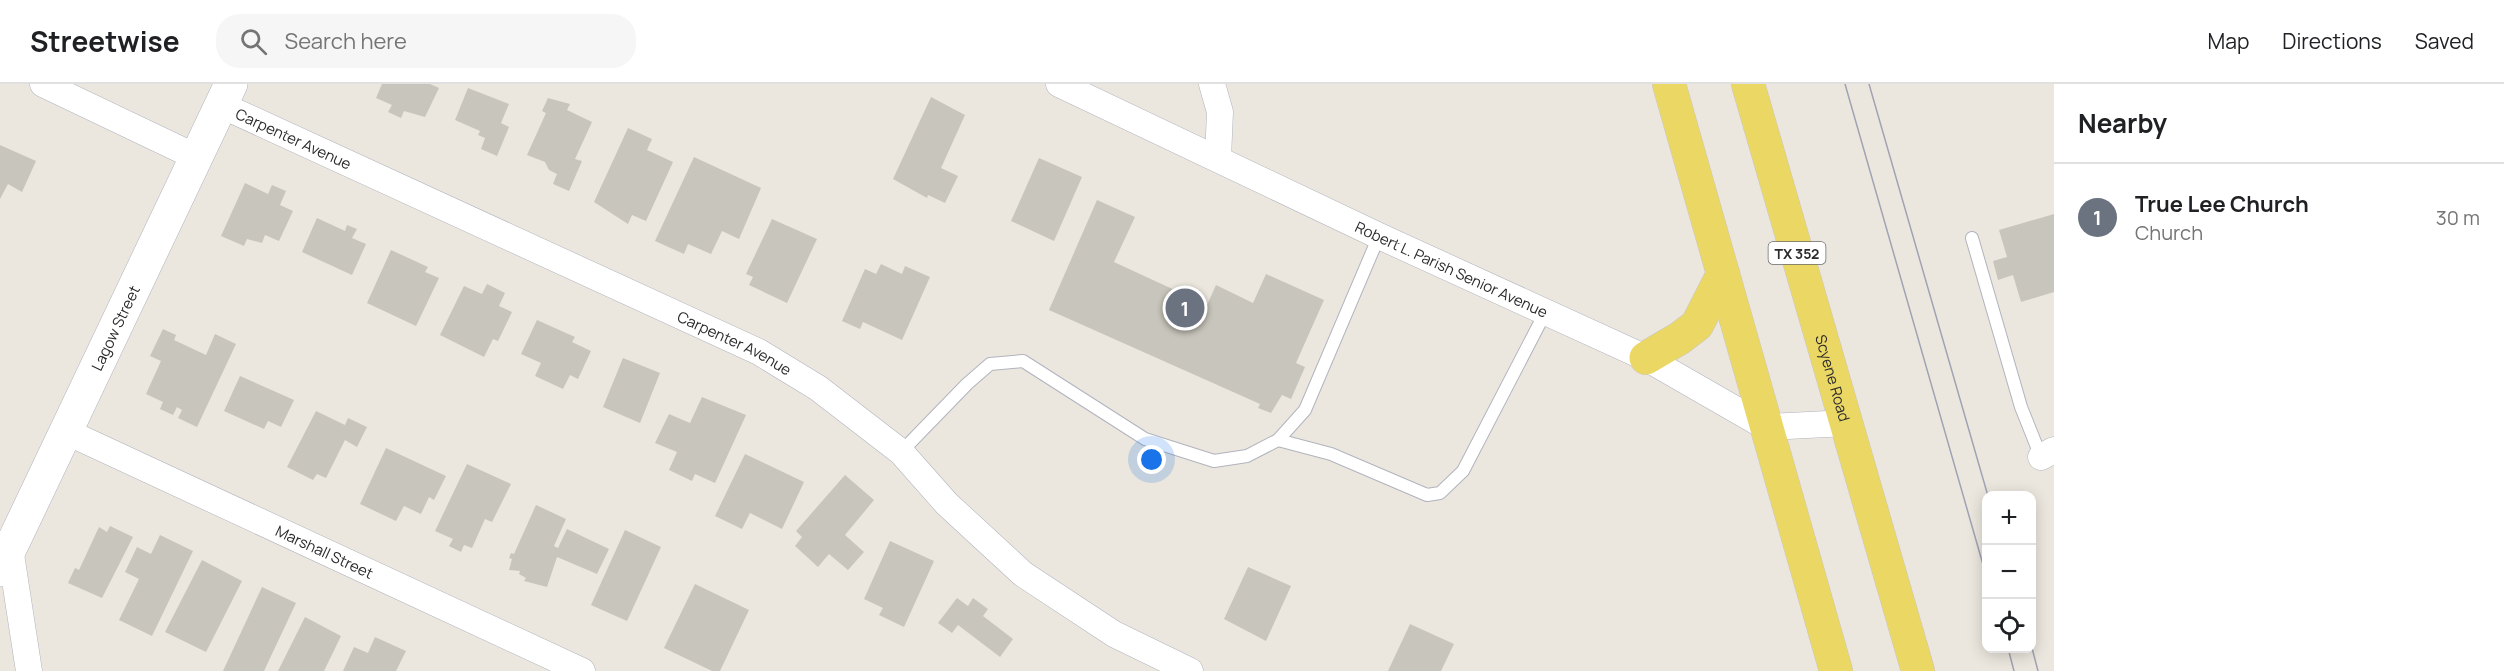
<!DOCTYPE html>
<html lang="en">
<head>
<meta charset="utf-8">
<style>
  :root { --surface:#fff; --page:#f6f6f6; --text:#202124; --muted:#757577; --line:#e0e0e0; --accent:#111827 }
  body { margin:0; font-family:Manrope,sans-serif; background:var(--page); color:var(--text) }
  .controls { position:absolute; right:18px; bottom:18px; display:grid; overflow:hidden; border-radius:12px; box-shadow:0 3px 15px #0003 }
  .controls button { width:54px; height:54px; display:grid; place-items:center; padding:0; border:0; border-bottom:2px solid var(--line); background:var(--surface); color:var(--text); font:30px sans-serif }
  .you { position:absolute; left:1152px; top:376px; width:21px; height:21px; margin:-15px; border:4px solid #fff; border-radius:50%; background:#1a73e8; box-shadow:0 0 0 9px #1a73e833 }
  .badge { display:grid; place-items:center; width:39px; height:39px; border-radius:50%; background:var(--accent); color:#fff; font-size:20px; font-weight:700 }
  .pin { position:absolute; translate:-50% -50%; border:3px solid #fff; box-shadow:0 2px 6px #0006 }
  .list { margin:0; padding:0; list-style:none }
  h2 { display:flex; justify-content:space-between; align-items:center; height:78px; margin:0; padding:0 24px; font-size:26px }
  h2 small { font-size:20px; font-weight:400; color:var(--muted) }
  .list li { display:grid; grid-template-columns:39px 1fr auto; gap:18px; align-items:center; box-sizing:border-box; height:108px; padding:0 24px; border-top:2px solid var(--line) }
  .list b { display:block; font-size:22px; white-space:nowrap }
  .list p { margin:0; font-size:20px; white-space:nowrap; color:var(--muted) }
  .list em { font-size:20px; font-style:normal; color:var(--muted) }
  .icon { flex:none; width:33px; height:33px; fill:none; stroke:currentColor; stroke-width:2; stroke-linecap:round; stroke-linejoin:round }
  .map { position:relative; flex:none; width:2054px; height:587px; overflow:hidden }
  header { display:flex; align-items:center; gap:36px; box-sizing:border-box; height:84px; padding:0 30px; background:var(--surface); border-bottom:2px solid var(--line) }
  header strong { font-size:28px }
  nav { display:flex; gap:33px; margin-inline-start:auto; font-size:21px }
  .search { width:420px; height:54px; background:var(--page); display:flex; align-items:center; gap:15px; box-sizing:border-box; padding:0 21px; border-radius:24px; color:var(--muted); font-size:22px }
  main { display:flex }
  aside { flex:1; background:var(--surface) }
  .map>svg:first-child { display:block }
  .building { fill:#c8c5bc }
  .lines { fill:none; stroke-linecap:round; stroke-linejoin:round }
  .lane-casing { stroke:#b1b3be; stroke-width:14 }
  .street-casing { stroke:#b1b3be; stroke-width:27 }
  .secondary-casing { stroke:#b1b3be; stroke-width:34 }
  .primary-casing { stroke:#c8c8c8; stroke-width:34 }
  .lane { stroke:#fff; stroke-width:12 }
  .street { stroke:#fff; stroke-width:26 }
  .secondary { stroke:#fff; stroke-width:33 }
  .primary { stroke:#ebd764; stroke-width:33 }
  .tram { stroke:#a1a2b4; stroke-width:1.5 }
  .labels { text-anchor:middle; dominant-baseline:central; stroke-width:5; stroke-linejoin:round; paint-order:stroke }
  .shield { fill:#fff; stroke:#6b6b6b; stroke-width:1.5 }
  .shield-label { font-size:14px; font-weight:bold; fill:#2b2b2b }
  .street-label { font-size:15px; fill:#2b2b2b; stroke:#fff }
</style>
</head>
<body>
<header>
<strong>Streetwise</strong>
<div class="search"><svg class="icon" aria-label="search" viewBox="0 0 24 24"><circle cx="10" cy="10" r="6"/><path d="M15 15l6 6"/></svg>Search here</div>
<nav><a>Map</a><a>Directions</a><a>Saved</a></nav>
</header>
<main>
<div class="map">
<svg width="2054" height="587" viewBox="0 0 2054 587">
  <rect width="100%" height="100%" fill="#ece7de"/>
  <g class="building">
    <polygon points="382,0 430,0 439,4 425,33 404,27 401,34 388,28 392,21 376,14"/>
    <polygon points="468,4 509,20 501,39 509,43 497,72 481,65 485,54 478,51 480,47 455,36"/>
    <polygon points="931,13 965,31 941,84 958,92 945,119 928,111 927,114 893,95"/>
    <polygon points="548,14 570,20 567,26 592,38 575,75 582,77 569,107 553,100 557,90 549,86 545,78 527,71 546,29 542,27"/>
    <polygon points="628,44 652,55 647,66 673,78 646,137 632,131 628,140 594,118"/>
    <polygon points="0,61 36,77 22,108 8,100 0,115"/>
    <polygon points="694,73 761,104 739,155 722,147 711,170 688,160 684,170 655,157"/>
    <polygon points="1039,74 1082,93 1054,157 1011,137"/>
    <polygon points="245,99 268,110 272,101 286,107 280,121 293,127 279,157 265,151 262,159 247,155 244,162 221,152"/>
    <polygon points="1097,116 1135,133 1114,178 1207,221 1216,201 1253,219 1266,190 1324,216 1296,279 1305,283 1291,315 1282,311 1271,329 1258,324 1260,320 1049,226"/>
    <polygon points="2054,130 2054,208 2021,218 2013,191 1998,196 1993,177 2007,173 1999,146"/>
    <polygon points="317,134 345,147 347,141 357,145 352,154 366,160 352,191 302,168"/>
    <polygon points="772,135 817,155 787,219 749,201 753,193 746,190"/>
    <polygon points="391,166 428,183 425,188 439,194 416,242 367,219"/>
    <polygon points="881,180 902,190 905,182 930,193 902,256 863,238 860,245 842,237 865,185 876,190"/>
    <polygon points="487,200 505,209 499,222 512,228 498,257 493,255 484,273 440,251 464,202 482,210"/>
    <polygon points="537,236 575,253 572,258 591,267 578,295 570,291 563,305 535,292 541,279 521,270"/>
    <polygon points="163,245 176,251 174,256 206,271 215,250 236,260 197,343 178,334 182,326 177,323 173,331 160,325 163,318 146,310 161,277 150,272"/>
    <polygon points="623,274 660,289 640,339 603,323"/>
    <polygon points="240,292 294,316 281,343 268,337 264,345 224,327"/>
    <polygon points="702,313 746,331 715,399 695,390 692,397 669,386 677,368 655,359 669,330 690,339"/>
    <polygon points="316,327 345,341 348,334 367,343 357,363 345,356 326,394 317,390 313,396 287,383"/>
    <polygon points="386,364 446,392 434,416 429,413 421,430 404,422 396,437 360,420"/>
    <polygon points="745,370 804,398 782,445 750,429 742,445 715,432"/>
    <polygon points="467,380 511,400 492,438 485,435 472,464 464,461 461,468 449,462 453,455 435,447"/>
    <polygon points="845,391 874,416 845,451 864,468 848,486 829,470 818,483 795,462 802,453 796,447"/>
    <polygon points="536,421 566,435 554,462 558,464 567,445 609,465 597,490 557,473 547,503 524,497 526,494 519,490 520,487 509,486 512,475 509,474 511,469 514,470"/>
    <polygon points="110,442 133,453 102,514 68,499 75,484 79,486 99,443 107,448"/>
    <polygon points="625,446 661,463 627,537 591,521"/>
    <polygon points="160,451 193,467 152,552 119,536 139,495 125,488 137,463 151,470"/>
    <polygon points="890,457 934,477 904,543 879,531 883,524 864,515"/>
    <polygon points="202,476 242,497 206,568 165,548"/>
    <polygon points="1248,483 1291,502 1266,557 1224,535"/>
    <polygon points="695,500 749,526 720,587 712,587 664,564"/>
    <polygon points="262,503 296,519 264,587 223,587"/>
    <polygon points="957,514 968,522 973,514 988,525 983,532 1013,555 1000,573 958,541 952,549 938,539"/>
    <polygon points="305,533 341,552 324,587 278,587"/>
    <polygon points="1410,540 1454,560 1441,587 1388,587"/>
    <polygon points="375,553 406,567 396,587 343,587 354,563 368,569"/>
  </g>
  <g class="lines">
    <g class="lane-casing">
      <g id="lane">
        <polyline points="1972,154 2021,323 2041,373"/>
        <polyline points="1278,356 1331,370 1427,411 1440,409 1463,387 1545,229"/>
        <polyline points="901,368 967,300 990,280 1023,277 1145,355 1214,377 1247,372 1278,356 1305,326 1379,152"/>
      </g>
    </g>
    <g class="street-casing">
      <g id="street">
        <polyline points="43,0 196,73"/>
        <path id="s1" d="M1059,0l320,152 267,122 120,69 81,-4"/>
        <polyline points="1212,0 1220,28 1218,74"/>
        <path id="s2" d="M221,21l538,247 59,36 83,64 46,52 76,70 91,60 76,37"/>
        <path id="s3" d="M67,348l515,239"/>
        <polyline points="2041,373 2054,366"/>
        <polyline points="10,464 29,587"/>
      </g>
    </g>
    <g class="secondary-casing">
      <g id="secondary">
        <path id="s4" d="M0,486l231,-486"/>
      </g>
    </g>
    <g class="primary-casing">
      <g id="primary">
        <polyline points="1669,0 1836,587"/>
        <path id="s5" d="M1748,0l170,587"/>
        <polyline points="1646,274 1680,254 1697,241 1723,190"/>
      </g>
    </g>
    <use href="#lane" class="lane"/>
    <use href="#street" class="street"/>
    <use href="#secondary" class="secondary"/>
    <use href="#primary" class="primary"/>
    <g class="tram">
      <polyline points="1845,0 1986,491"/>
      <polyline points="1869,0 1988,412"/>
      <polyline points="2008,564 2014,587"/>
      <polyline points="2032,564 2038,587"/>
    </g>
  </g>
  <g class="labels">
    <rect class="shield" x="1768.5" y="158" width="57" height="22" rx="4.5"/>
    <g class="shield-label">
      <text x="1797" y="169">TX 352</text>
    </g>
    <g class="street-label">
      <text stroke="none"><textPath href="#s2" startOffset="80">Carpenter Avenue</textPath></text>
      <text stroke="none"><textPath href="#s1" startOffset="434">Robert L. Parish Senior Avenue</textPath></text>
      <text stroke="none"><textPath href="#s4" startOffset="268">Lagow Street</textPath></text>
      <text stroke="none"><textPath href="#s2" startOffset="566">Carpenter Avenue</textPath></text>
      <text stroke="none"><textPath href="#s5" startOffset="306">Scyene Road</textPath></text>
      <text stroke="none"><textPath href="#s3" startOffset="284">Marshall Street</textPath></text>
    </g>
  </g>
</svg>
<div class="controls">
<button>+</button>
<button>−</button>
<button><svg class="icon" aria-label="locate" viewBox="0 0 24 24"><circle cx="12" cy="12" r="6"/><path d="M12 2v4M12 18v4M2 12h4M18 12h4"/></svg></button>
</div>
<div class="you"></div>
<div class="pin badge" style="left:1185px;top:224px;background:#6b7280">1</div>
</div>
<aside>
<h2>Nearby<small></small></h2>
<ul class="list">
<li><span class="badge" style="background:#6b7280">1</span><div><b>True Lee Church</b><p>Church</p></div><em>30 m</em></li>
</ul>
</aside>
</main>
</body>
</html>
